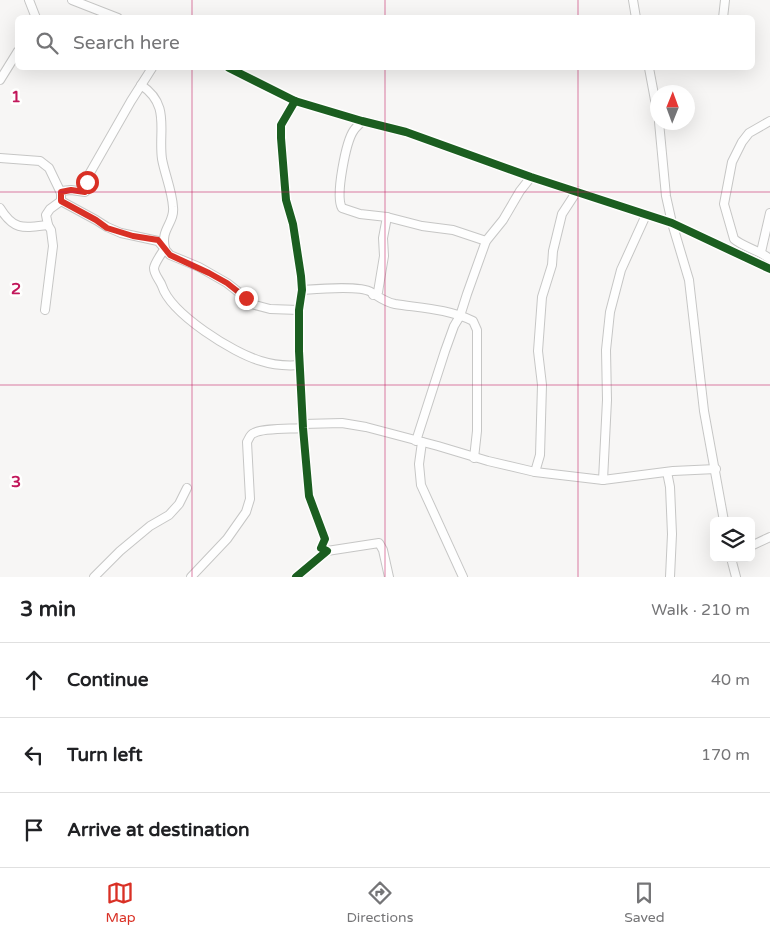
<!DOCTYPE html>
<html lang="en">
<head>
<meta charset="utf-8">
<style>
  :root { --surface:#fff; --page:#f6f6f6; --text:#202124; --muted:#757577; --line:#e0e0e0; --accent:#d93025 }
  body { margin:0; font-family:"Varela Round",sans-serif; background:var(--page); color:var(--text) }
  .controls { position:absolute; right:15px; bottom:15px; display:grid; overflow:hidden; border-radius:8px; box-shadow:0 5px 20px #0002 }
  .controls button { width:45px; height:45px; display:grid; place-items:center; padding:0; border:0; border-bottom:1px solid var(--line); background:var(--surface); color:var(--text); font:25px sans-serif }
  .compass { position:absolute; left:650px; top:85px; width:45px; height:45px; border-radius:50%; background:var(--surface); box-shadow:0 5px 20px #0002; rotate:1deg }
  .stop { position:absolute; width:15px; height:15px; margin:-11px; border:4px solid #d93025; border-radius:50%; background:#fff }
  .stop.end { background:#d93025; border-color:#fff; box-shadow:0 1px 5px #0008 }
  .list { margin:0; padding:0; list-style:none }
  h2 { display:flex; justify-content:space-between; align-items:center; height:65px; margin:0; padding:0 20px; font-size:21px }
  h2 small { font-size:16px; font-weight:400; color:var(--muted) }
  .list li { display:grid; grid-template-columns:32px 1fr auto; gap:15px; align-items:center; box-sizing:border-box; height:75px; padding:0 20px; border-top:1px solid var(--line) }
  .list b { display:block; font-size:19px; white-space:nowrap }
  .list em { font-size:16px; font-style:normal; color:var(--muted) }
  .icon { flex:none; width:28px; height:28px; fill:none; stroke:currentColor; stroke-width:2; stroke-linecap:round; stroke-linejoin:round }
  .map { position:relative; flex:none; width:770px; height:577px; overflow:hidden }
  .search { position:absolute; background:var(--surface); box-shadow:0 5px 20px #0002; left:15px; right:15px; top:15px; height:55px; display:flex; align-items:center; gap:12px; box-sizing:border-box; padding:0 18px; border-radius:8px; color:var(--muted); font-size:19px }
  .sheet { height:290px; background:var(--surface) }
  nav { display:flex; justify-content:space-around; align-items:center; box-sizing:border-box; height:70px; border-top:1px solid var(--line); background:var(--surface); font-size:14px; color:var(--muted) }
  nav a { display:grid; justify-items:center; gap:2px }
  nav .on { color:var(--accent) }
  .map>svg:first-child { display:block }
  .lines { fill:none; stroke-linecap:round; stroke-linejoin:round }
  .minor-casing { stroke:#c6c6c5; stroke-width:10 }
  .minor { stroke:#fefefe; stroke-width:8 }
  .cycleway-casing { stroke:#fffffe; stroke-width:11 }
  .cycleway { stroke:#1b5e20; stroke-width:8 }
  .route { stroke:#d93025; stroke-width:6 }
  .grid { fill:none; stroke:#c2185b; stroke-width:1; stroke-opacity:0.55 }
  .grid-label { font-size:16px; text-anchor:middle; font-weight:bold; fill:#c2185b; stroke:#fffffe; stroke-width:5; stroke-linejoin:round; paint-order:stroke }
</style>
</head>
<body>
<div class="map">
<svg width="770" height="577" viewBox="0 0 770 577">
  <rect width="100%" height="100%" fill="#f7f6f5"/>
  <g class="lines">
    <g class="minor-casing">
      <g id="minor">
        <polyline points="29,0 36,18"/>
        <polyline points="72,0 118,18"/>
        <polyline points="633,0 636,18"/>
        <polyline points="723,18 725,0"/>
        <polyline points="152,68 131,101 87,178 87,190 85,192 71,190 61,191 61,201 96,220 107,227 121,233 158,241 170,255 199,267 227,283 255,305 270,309 299,310"/>
        <polyline points="229,68 295,101 362,121 406,132 531,177 672,223 770,269"/>
        <polyline points="649,68 658,116"/>
        <polyline points="0,80 18,51"/>
        <path d="M141,85c30,20 17,45 21,74 3,16 10,32 11,48 2,16 -13,22 -8,41 -3,5 -10,14 -11,20 0,7 6,12 8,18 9,28 71,67 99,75 12,4 26,5 39,4"/>
        <polyline points="295,101 281,125 281,138 286,200 293,224 301,276 302,290 299,310 299,351 303,428 309,496 325,539 321,548 327,551 296,577"/>
        <path d="M362,121c-2,3 -6,6 -8,9 -8,11 -19,66 -12,78l18,6 27,3 35,9 31,4 33,11"/>
        <path d="M770,121l-21,12 -7,9 -10,20 -8,42 10,35c9,8 25,11 36,20"/>
        <polyline points="659,122 666,196 672,223 689,280 704,411 724,521"/>
        <polyline points="0,158 40,161 49,168 61,193"/>
        <path d="M0,208c14,23 24,20 48,17"/>
        <polyline points="761,252 770,213"/>
        <path d="M302,290c14,-1 58,-5 69,2 8,5 14,10 24,12 26,4 54,5 78,17l4,9v101l-3,27"/>
        <polyline points="373,295 378,292 384,256 383,238 387,217"/>
        <polyline points="45,310 53,246 51,230 48,225 46,215 50,209 61,201"/>
        <polyline points="303,424 342,423 366,427 438,446 488,461 535,472 603,480 673,471 716,469"/>
        <polyline points="416,441 445,351 454,326 460,316 467,294 486,241 503,220 520,191 531,177"/>
        <polyline points="422,442 419,464 421,485 463,577"/>
        <polyline points="535,472 540,455 542,385 538,351 542,297 552,265 553,251 562,214 577,191"/>
        <polyline points="667,472 670,487 672,534 670,577"/>
        <polyline points="603,480 607,400 606,350 610,312 621,270 646,215"/>
        <polyline points="751,546 770,537"/>
        <polyline points="327,551 379,543 383,550 389,577"/>
        <polyline points="731,558 736,577"/>
        <polyline points="94,577 120,551 150,526 169,515 179,504 187,488"/>
        <path d="M191,577l36,-38 19,-27 4,-13 -3,-57c2,-3 3,-8 7,-9 8,-5 38,-4 49,-5"/>
      </g>
    </g>
    <use href="#minor" class="minor"/>
    <g class="cycleway-casing">
      <g id="cycleway">
        <polyline points="229,68 295,101 362,121 406,132 531,177 672,223 770,269"/>
        <polyline points="295,101 281,125 281,138 286,200 293,224 301,276 302,290 299,310 299,351 303,428 309,496 325,539 321,548 327,551 296,577"/>
      </g>
    </g>
    <use href="#cycleway" class="cycleway"/>
  </g>
  <g class="lines">
    <polyline class="route" points="87,182 88,188 85,192 71,190 61,192 61,201 96,220 107,228 133,236 158,240 170,255 209,273 227,283 246,298"/>
  </g>
  <path class="grid" d="M192,0v18M385,0v18M578,0v18M192,68v509M385,68v509M578,68v509M0,192h770M0,385h770"/>
  <g class="grid-label">
    <text x="16" y="102">1</text>
    <text x="16" y="294">2</text>
    <text x="16" y="487">3</text>
  </g>
</svg>
<div class="controls">
<button><svg class="icon" aria-label="layers" viewBox="0 0 24 24"><path d="M12 4l9 5-9 5-9-5zM3 14l9 5 9-5"/></svg></button>
</div>
<svg class="compass" viewBox="-18 -18 36 36"><path d="M0-13l5 13h-10z" fill="#e53935"/><path d="M0 13l5-13h-10z" fill="#757577"/></svg>
<div class="stop" style="left:87px;top:182px"></div>
<div class="stop end" style="left:246px;top:298px"></div>
<div class="search"><svg class="icon" aria-label="search" viewBox="0 0 24 24"><circle cx="10" cy="10" r="6"/><path d="M15 15l6 6"/></svg>Search here</div>
</div>
<section class="sheet">
<h2>3 min<small>Walk · 210 m</small></h2>
<ul class="list">
<li><svg class="icon" aria-label="ahead" viewBox="0 0 24 24"><path d="M12 20V5M6 11l6-6 6 6"/></svg><div><b>Continue</b></div><em>40 m</em></li>
<li><svg class="icon" aria-label="left" viewBox="0 0 24 24"><path d="M17 20v-9H6M10 6l-5 5 5 5"/></svg><div><b>Turn left</b></div><em>170 m</em></li>
<li><svg class="icon" aria-label="arrive" viewBox="0 0 24 24"><path d="M6 21V4h12l-3 4 3 4H6"/></svg><div><b>Arrive at destination</b></div></li>
</ul>
</section>
<nav>
<a class="on"><svg class="icon" aria-label="map" viewBox="0 0 24 24"><path d="M3 6l6-2 6 2 6-2v14l-6 2-6-2-6 2zM9 4v14M15 6v14"/></svg>Map</a>
<a><svg class="icon" aria-label="directions" viewBox="0 0 24 24"><path d="M12 3l9 9-9 9-9-9zM9 14v-3h6M13 9l2 2-2 2"/></svg>Directions</a>
<a><svg class="icon" aria-label="saved" viewBox="0 0 24 24"><path d="M7 4h10v16l-5-4-5 4z"/></svg>Saved</a>
</nav>
</body>
</html>
